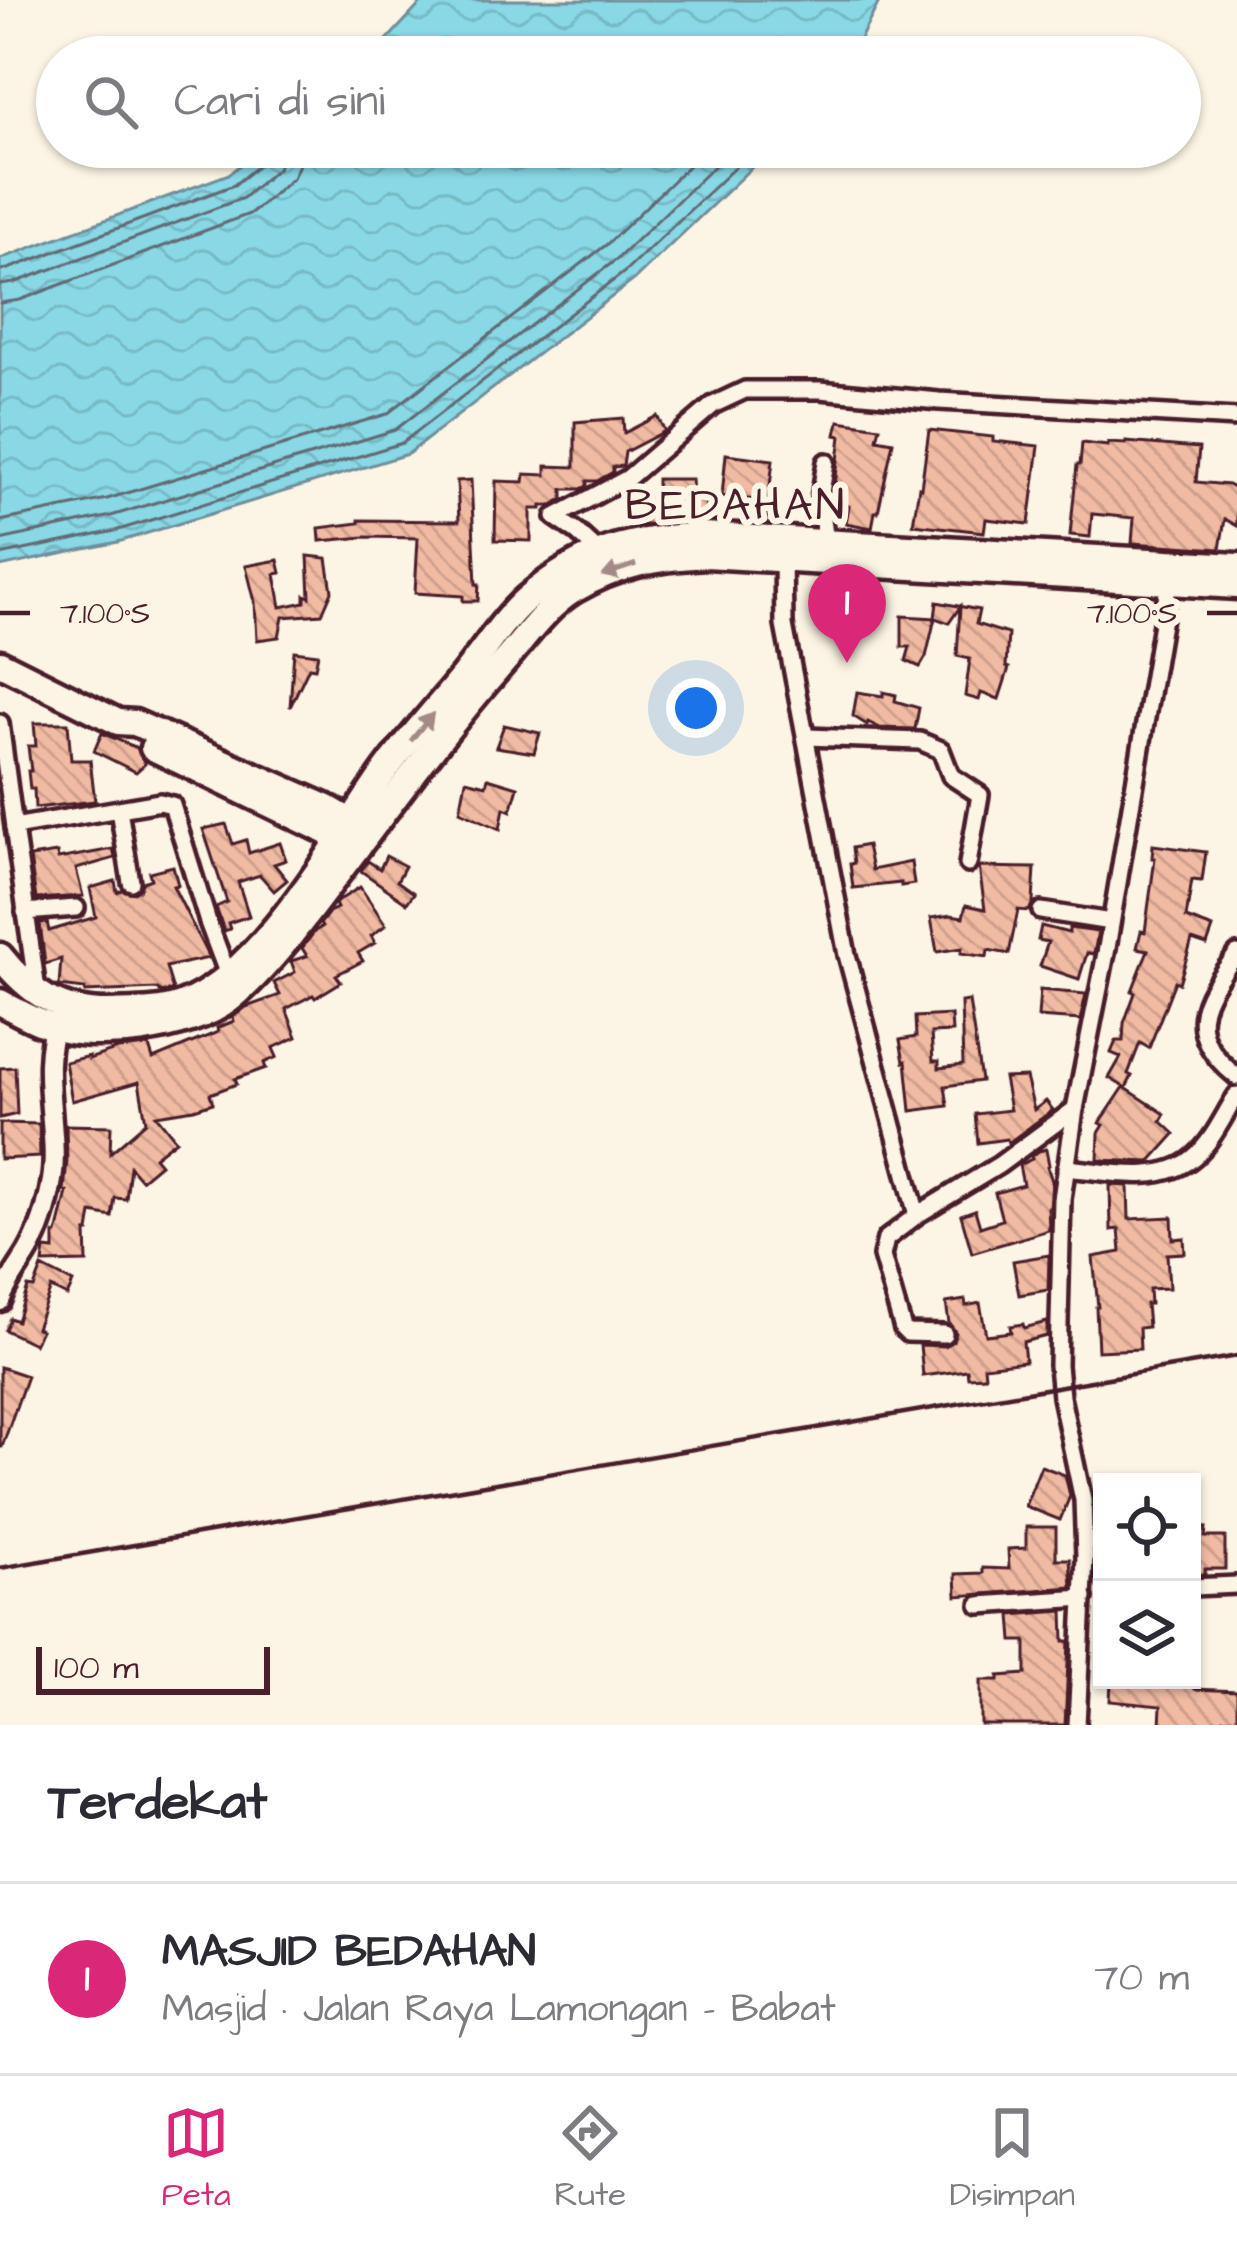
<!DOCTYPE html>
<html lang="id">
<head>
<meta charset="utf-8">
<style>
  :root { --surface:#fff; --page:#f7f7f7; --text:#2b2b33; --muted:#7c7c81; --line:#e1e1e2; --accent:#db2777 }
  body { margin:0; font-family:"Architects Daughter",sans-serif; background:var(--page); color:var(--text) }
  .controls { position:absolute; right:36px; bottom:36px; display:grid; overflow:hidden; border-radius:0px; box-shadow:0 3px 9px #0004 }
  .controls button { width:108px; height:108px; display:grid; place-items:center; padding:0; border:0; border-bottom:3px solid var(--line); background:var(--surface); color:var(--text); font:60px sans-serif }
  .scale { position:absolute; left:36px; bottom:30px; width:234px; box-sizing:border-box; padding-left:12px; border:6px solid #4a1f2b; border-top:0; font-size:33px; line-height:42px; white-space:nowrap; color:#4a1f2b; -webkit-text-stroke:9px #fcf5e5; paint-order:stroke }
  .you { position:absolute; left:696px; top:708px; width:42px; height:42px; margin:-30px; border:9px solid #fff; border-radius:50%; background:#1a73e8; box-shadow:0 0 0 18px #1a73e833 }
  .badge { display:grid; place-items:center; width:78px; height:78px; border-radius:50%; background:var(--accent); color:#fff; font-size:39px; font-weight:700 }
  .pin { position:absolute; translate:-50% -99px; filter:drop-shadow(0 3px 6px #0008) }
  .pin::after { content:''; position:absolute; top:63px; width:42px; height:36px; background:inherit; clip-path:polygon(0 0,100% 0,50% 100%) }
  .list { margin:0; padding:0; list-style:none }
  h2 { display:flex; justify-content:space-between; align-items:center; height:156px; margin:0; padding:0 48px; font-size:51px }
  h2 small { font-size:39px; font-weight:400; color:var(--muted) }
  .list li { display:grid; grid-template-columns:78px 1fr auto; gap:36px; align-items:center; box-sizing:border-box; height:192px; padding:0 48px; border-top:3px solid var(--line) }
  .list b { display:block; font-size:45px; white-space:nowrap }
  .list p { margin:0; font-size:39px; white-space:nowrap; color:var(--muted) }
  .list em { font-size:39px; font-style:normal; color:var(--muted) }
  .icon { flex:none; width:66px; height:66px; fill:none; stroke:currentColor; stroke-width:2; stroke-linecap:round; stroke-linejoin:round }
  .map { position:relative; flex:none; width:1237px; height:1725px; overflow:hidden }
  .search { position:absolute; background:var(--surface); box-shadow:0 3px 9px #0004; left:36px; right:36px; top:36px; height:132px; display:flex; align-items:center; gap:30px; box-sizing:border-box; padding:0 42px; border-radius:66px; color:var(--muted); font-size:45px }
  .sheet { height:348px; background:var(--surface) }
  nav { display:flex; justify-content:space-around; align-items:center; box-sizing:border-box; height:168px; border-top:3px solid var(--line); background:var(--surface); font-size:33px; color:var(--muted) }
  nav a { display:grid; justify-items:center; gap:6px }
  nav .on { color:var(--accent) }
  .map>svg:first-child { display:block }
  .water { fill:url(#water-waves); stroke:#6f8e9b; stroke-width:3 }
  .lines { fill:none; stroke-linecap:round; stroke-linejoin:round }
  .shore { stroke:#636975; stroke-width:3 }
  .building { fill:url(#building-back-hatch); stroke:#4a1f2b; stroke-width:3 }
  .minor-casing { stroke:#4a1f2b; stroke-width:24 }
  .tertiary-casing { stroke:#4a1f2b; stroke-width:27 }
  .trunk-casing { stroke:#4a1f2b; stroke-width:33 }
  .minor { stroke:#fcf5e5; stroke-width:15 }
  .tertiary { stroke:#fcf5e5; stroke-width:18 }
  .trunk { stroke:#fcf5e5; stroke-width:24 }
  .rail { stroke:#4a1f2b; stroke-width:4.5 }
  .oneway { fill:#a38a88 }
  .ticks { fill:none; stroke:#4a1f2b; stroke-width:4.5 }
  .labels { text-anchor:middle; dominant-baseline:central; stroke-width:12; stroke-linejoin:round; paint-order:stroke }
  .quarter-label { font-size:45px; letter-spacing:3px; fill:#4a1f2b; stroke:#fcf5e5 }
  .ticks-label { font-size:30px; text-anchor:middle; fill:#4a1f2b; stroke:#fcf5e5; stroke-width:12; stroke-linejoin:round; paint-order:stroke }
</style>
</head>
<body>
<div class="map">
<svg width="1237" height="1725" viewBox="0 0 1237 1725">
  <defs>
    <pattern id="water-waves" width="16" height="10" patternUnits="userSpaceOnUse" patternTransform="scale(3)"><rect width="16" height="10" fill="#88d8e5"/><path d="M0 5q4-4 8 0t8 0" fill="none" stroke="#77b9c5"/></pattern>
    <pattern id="building-back-hatch" width="6" height="6" patternUnits="userSpaceOnUse" patternTransform="scale(3)"><rect width="6" height="6" fill="#f0baa3"/><path d="M-1 5l2 2M0 0l6 6M5-1l2 2" fill="none" stroke="#cf9f8c"/></pattern>
  </defs>
  <rect width="100%" height="100%" fill="#fcf5e5"/>
  <filter id="ink" filterUnits="userSpaceOnUse"><feTurbulence type="fractalNoise" baseFrequency=".00833" numOctaves="2"/><feDisplacementMap in="SourceGraphic" scale="24" xChannelSelector="R" yChannelSelector="G"/><feConvolveMatrix kernelMatrix="1 2 1 2 8 2 1 2 1" color-interpolation-filters="sRGB"/></filter>
  <g filter="url(#ink)">
    <g class="water">
      <polygon points="424,0 880,0 851,57 371,57"/>
      <polygon points="262,147 773,147 635,279 408,454 118,542 0,567 0,259 229,174"/>
    </g>
    <g class="lines">
      <g class="shore">
        <polyline points="0,270 8,269 234,185 265,160 269,147"/>
        <polyline points="0,285 14,283 243,198 278,168 284,147"/>
        <polyline points="0,303 20,300 252,213 293,178 300,162 302,147"/>
        <polyline points="0,521 107,499 387,414 606,245 708,147"/>
        <polyline points="0,540 111,516 395,430 617,259 734,147"/>
        <polyline points="0,555 115,531 402,443 627,270 756,147"/>
      </g>
    </g>
    <g class="building">
      <polygon points="657,416 665,431 625,452 623,466 613,467 613,472 597,481 587,481 587,486 581,489 563,489 563,499 550,506 542,506 542,509 531,509 531,541 495,540 496,481 524,482 525,474 546,475 546,466 575,467 575,422 623,418 624,433"/>
      <polygon points="839,421 880,427 877,439 893,442 878,512 875,512 872,528 846,523 849,506 833,502 841,436 836,435"/>
      <polygon points="929,430 993,437 993,441 1039,446 1029,524 986,519 984,532 913,524 919,487 921,488"/>
      <polygon points="1126,442 1199,448 1196,482 1228,485 1237,490 1237,526 1225,519 1220,549 1132,543 1134,518 1092,514 1090,537 1070,535 1077,465 1080,465 1082,443 1108,446 1108,443 1126,444"/>
      <polygon points="726,454 773,460 766,521 753,520 756,500 722,496"/>
      <polygon points="657,479 692,479 693,496 706,496 706,519 634,526 633,508 651,508 651,496 657,496"/>
      <polygon points="471,480 476,584 479,584 478,601 463,601 463,596 415,593 418,538 365,537 320,541 319,528 359,523 359,520 459,521 457,481"/>
      <polygon points="308,556 327,558 332,591 322,614 283,617 279,637 257,640 255,602 246,566 278,560 281,573 275,574 281,607 305,602 305,595 310,597"/>
      <polygon points="937,602 979,610 976,624 1008,634 1006,667 1009,668 999,699 981,693 979,700 965,696 970,659 957,656 960,607 949,623 935,618"/>
      <polygon points="902,616 935,618 926,657 920,667 906,661 910,647 902,647"/>
      <polygon points="294,651 318,654 315,668 309,667 290,707"/>
      <polygon points="857,692 883,696 883,692 896,695 895,701 919,708 915,729 880,728 868,722 867,725 853,716"/>
      <polygon points="34,723 68,723 71,760 90,760 95,801 35,808 34,789 30,789 28,771 31,771 28,746 36,746"/>
      <polygon points="504,725 540,733 534,753 496,747"/>
      <polygon points="102,733 137,748 145,764 136,772 94,751"/>
      <polygon points="488,778 518,787 511,811 504,808 500,829 460,811 466,780 486,785"/>
      <polygon points="226,824 233,844 246,840 249,853 280,843 286,860 274,864 287,880 274,891 260,875 238,882 249,916 228,923 230,929 224,931 216,907 227,902 203,829"/>
      <polygon points="867,845 872,870 911,862 914,884 901,886 901,883 853,888 850,864 854,863 852,848"/>
      <polygon points="1153,845 1206,852 1202,881 1192,880 1186,918 1213,928 1207,945 1192,940 1179,983 1175,981 1149,1048 1140,1043 1128,1074 1132,1076 1126,1088 1109,1078 1121,1057 1111,1053 1116,1041 1123,1041 1124,1023 1135,993 1132,991 1148,950 1137,948 1141,931 1145,932 1155,858 1152,858"/>
      <polygon points="113,849 115,858 76,869 83,896 36,899 30,857 57,853 58,859"/>
      <polygon points="386,856 405,866 397,881 414,893 407,903 361,871 368,861 380,869"/>
      <polygon points="173,866 178,885 173,886 209,958 166,967 173,990 161,993 158,989 85,992 85,989 59,986 61,959 45,964 40,923 47,922 49,931 96,917 90,888 115,881 117,892 122,890 134,893 139,890 143,882 151,879 149,872"/>
      <polygon points="979,867 1035,868 1033,902 1029,911 1018,910 1009,954 988,950 987,957 961,953 962,948 937,952 931,918 951,915 963,917 966,905 985,909"/>
      <polygon points="360,887 386,925 371,936 375,943 358,953 363,961 336,975 341,982 315,998 313,995 286,1009 297,1037 273,1048 277,1057 264,1063 266,1068 235,1079 237,1084 210,1094 213,1103 194,1109 156,1115 176,1140 154,1157 160,1164 141,1180 130,1167 126,1199 115,1198 112,1217 92,1213 89,1232 86,1232 87,1262 43,1263 45,1249 54,1250 54,1234 57,1234 67,1192 64,1191 67,1161 66,1125 111,1126 110,1153 146,1122 139,1082 72,1101 65,1062 89,1056 89,1059 118,1049 149,1046 153,1059 218,1032 217,1028 234,1021 233,1017 246,1007 280,995 274,983 295,972 291,961 307,956 302,948 315,931 322,927 320,924 329,912 337,908 335,904 338,901"/>
      <polygon points="1041,926 1069,933 1069,928 1098,932 1094,954 1087,953 1079,979 1040,966 1048,942 1038,940"/>
      <polygon points="1040,990 1086,994 1080,1020 1038,1017"/>
      <polygon points="969,1001 981,1081 945,1086 948,1106 911,1111 906,1061 904,1062 900,1040 916,1037 915,1017 951,1015 952,1032 931,1033 933,1061 939,1061 939,1068 963,1065 961,1002"/>
      <polygon points="15,1067 17,1114 0,1118 0,1068"/>
      <polygon points="1026,1077 1034,1110 1046,1101 1053,1110 1008,1143 1007,1139 978,1143 975,1114 1010,1110 1004,1078"/>
      <polygon points="1124,1087 1165,1114 1161,1121 1175,1134 1150,1162 1098,1160 1099,1133 1104,1125 1100,1123"/>
      <polygon points="0,1123 39,1124 40,1157 0,1159"/>
      <polygon points="1046,1149 1049,1165 1047,1166 1052,1181 1050,1208 1048,1208 1049,1230 972,1253 961,1215 975,1210 980,1227 1002,1220 995,1193 1023,1185 1019,1165 1032,1159 1031,1156 1039,1151"/>
      <polygon points="1110,1185 1128,1186 1129,1219 1172,1217 1173,1239 1184,1238 1185,1253 1167,1254 1169,1288 1149,1289 1150,1304 1146,1304 1148,1327 1139,1328 1140,1349 1098,1351 1096,1307 1098,1307 1093,1257 1121,1252 1119,1229 1111,1230"/>
      <polygon points="1049,1255 1048,1290 1019,1295 1013,1261"/>
      <polygon points="42,1267 73,1283 67,1296 51,1288 36,1328 41,1330 34,1344 5,1330 10,1318 17,1321 28,1287 34,1288"/>
      <polygon points="965,1300 966,1306 980,1303 986,1335 1011,1332 1010,1326 1023,1324 1024,1328 1047,1322 1047,1336 1023,1342 1025,1361 984,1366 985,1376 968,1377 967,1370 923,1376 920,1345 944,1346 953,1341 956,1333 949,1323 946,1303"/>
      <polygon points="0,1367 27,1376 2,1447 0,1447"/>
      <polygon points="1041,1466 1065,1475 1070,1496 1060,1520 1025,1506"/>
      <polygon points="1026,1527 1056,1527 1056,1559 1070,1559 1072,1587 957,1596 956,1574 983,1573 983,1568 1009,1569 1008,1549 1026,1548"/>
      <polygon points="1192,1527 1206,1528 1205,1537 1225,1537 1225,1569 1205,1569 1205,1574 1192,1575"/>
      <polygon points="1063,1611 1064,1641 1069,1641 1065,1725 981,1725 981,1680 999,1680 999,1676 1026,1674 1026,1641 1013,1641 1011,1615"/>
      <polygon points="1111,1680 1195,1680 1195,1689 1237,1691 1237,1719 1224,1719 1224,1725 1160,1725 1161,1706 1110,1701"/>
    </g>
    <g class="lines">
      <g class="minor-casing">
        <g id="minor">
          <polyline points="826,542 820,498 826,462"/>
          <polyline points="599,552 577,532 555,517 628,478 713,405 745,390 820,390 939,401 1237,418"/>
          <polyline points="783,558 784,625 847,955 917,1215"/>
          <polyline points="0,723 14,827 160,802 172,805 208,922 228,975"/>
          <polyline points="806,737 920,741 941,750 951,776 980,795 968,864"/>
          <polyline points="119,810 131,882"/>
          <polyline points="14,827 37,990"/>
          <polyline points="1041,911 1111,922"/>
          <polyline points="25,912 76,908"/>
          <path d="M1237,954c-38,48 -54,79 0,123"/>
          <path d="M1066,1168c39,3 95,18 128,-11 19,-16 29,-41 43,-62"/>
          <polyline points="944,1334 907,1333 903,1329 882,1256 886,1239 917,1215 999,1165 1075,1109"/>
          <polyline points="1192,1587 1237,1585"/>
          <polyline points="980,1605 1084,1598"/>
          <polyline points="1077,1725 1085,1557 1083,1500 1061,1397 1058,1365 1062,1199 1075,1109 1107,948 1169,582"/>
        </g>
      </g>
      <g class="tertiary-casing">
        <path id="tertiary" d="M0,1301c7,-19 18,-32 28,-49 13,-22 20,-47 24,-72 8,-47 -15,-117 6,-160"/>
      </g>
      <g class="trunk-casing">
        <g id="trunk">
          <polyline points="0,663 118,722 135,723 328,808 362,828"/>
          <polyline points="153,748 340,838 352,848"/>
          <path d="M0,956c29,37 60,57 108,57 24,-1 51,0 73,-8 75,-27 148,-151 191,-215 26,-40 61,-77 91,-114 21,-26 40,-57 64,-78 59,-50 101,-58 176,-63l534,31"/>
          <path d="M0,1002c16,9 32,18 50,24 46,16 140,4 179,-26 22,-17 40,-39 58,-60 72,-92 139,-189 216,-277 22,-25 43,-56 71,-73 44,-26 82,-32 132,-35l531,31"/>
        </g>
      </g>
      <use href="#minor" class="minor"/>
      <use href="#tertiary" class="tertiary"/>
      <use href="#trunk" class="trunk"/>
      <polyline class="rail" points="0,1568 1237,1356"/>
    </g>
    <defs><path id="oneway-solid" d="M-6-.8H1V-3.2L6.5 0L1 3.2V.8H-6Z" transform="scale(3)"/></defs>
    <g class="oneway">
      <use href="#oneway-solid" transform="translate(619 570) rotate(161)"/>
      <use href="#oneway-solid" transform="translate(422 727) rotate(-51)"/>
    </g>
  </g>
  <path class="ticks" d="M0,613h30M1207,613h30"/>
  <g class="labels">
    <g class="quarter-label">
      <text x="736" y="506">BEDAHAN</text>
    </g>
  </g>
  <g class="ticks-label">
    <text x="105" y="623">7.100°S</text>
    <text x="1132" y="623">7.100°S</text>
  </g>
</svg>
<div class="controls">
<button><svg class="icon" aria-label="locate" viewBox="0 0 24 24"><circle cx="12" cy="12" r="6"/><path d="M12 2v4M12 18v4M2 12h4M18 12h4"/></svg></button>
<button><svg class="icon" aria-label="layers" viewBox="0 0 24 24"><path d="M12 4l9 5-9 5-9-5zM3 14l9 5 9-5"/></svg></button>
</div>
<div class="scale">100 m</div>
<div class="you"></div>
<div class="pin badge" style="left:847px;top:663px">1</div>
<div class="search"><svg class="icon" aria-label="search" viewBox="0 0 24 24"><circle cx="10" cy="10" r="6"/><path d="M15 15l6 6"/></svg>Cari di sini</div>
</div>
<section class="sheet">
<h2>Terdekat<small></small></h2>
<ul class="list">
<li><span class="badge">1</span><div><b>MASJID BEDAHAN</b><p>Masjid · Jalan Raya Lamongan - Babat</p></div><em>70 m</em></li>
</ul>
</section>
<nav>
<a class="on"><svg class="icon" aria-label="map" viewBox="0 0 24 24"><path d="M3 6l6-2 6 2 6-2v14l-6 2-6-2-6 2zM9 4v14M15 6v14"/></svg>Peta</a>
<a><svg class="icon" aria-label="directions" viewBox="0 0 24 24"><path d="M12 3l9 9-9 9-9-9zM9 14v-3h6M13 9l2 2-2 2"/></svg>Rute</a>
<a><svg class="icon" aria-label="saved" viewBox="0 0 24 24"><path d="M7 4h10v16l-5-4-5 4z"/></svg>Disimpan</a>
</nav>
</body>
</html>
